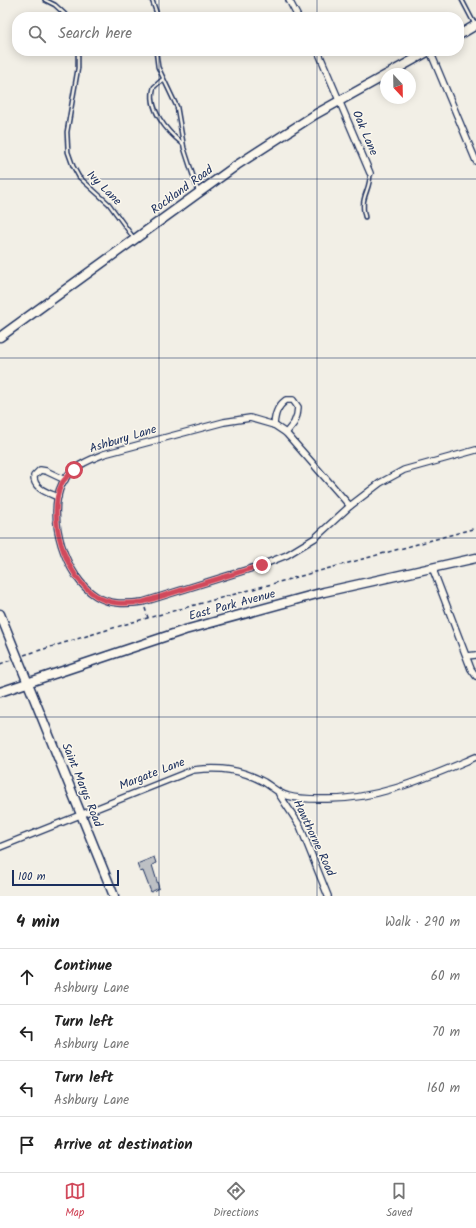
<!DOCTYPE html>
<html lang="en">
<head>
<meta charset="utf-8">
<style>
  :root { --surface:#fff; --page:#f6f6f6; --text:#222; --muted:#767676; --line:#e0e0e0; --accent:#d1495b }
  body { margin:0; font-family:Kalam,sans-serif; background:var(--page); color:var(--text) }
  .compass { position:absolute; left:380px; top:68px; width:36px; height:36px; border-radius:50%; background:var(--surface); box-shadow:0 2px 10px #0003; rotate:158deg }
  .scale { position:absolute; left:12px; bottom:10px; width:107px; box-sizing:border-box; padding-left:4px; border:2px solid #1b2f5e; border-top:0; font-size:11px; line-height:14px; white-space:nowrap; color:#1b2f5e; -webkit-text-stroke:3px #fbf7ec; paint-order:stroke }
  .stop { position:absolute; width:12px; height:12px; margin:-9px; border:3px solid #d1495b; border-radius:50%; background:#fff }
  .stop.end { background:#d1495b; border-color:#fff; box-shadow:0 1px 4px #0008 }
  .list { margin:0; padding:0; list-style:none }
  h2 { display:flex; justify-content:space-between; align-items:center; height:52px; margin:0; padding:0 16px; font-size:17px }
  h2 small { font-size:13px; font-weight:400; color:var(--muted) }
  .list li { display:grid; grid-template-columns:26px 1fr auto; gap:12px; align-items:center; box-sizing:border-box; height:56px; padding:0 16px; border-top:1px solid var(--line) }
  .list b { display:block; font-size:15px; white-space:nowrap }
  .list p { margin:0; font-size:13px; white-space:nowrap; color:var(--muted) }
  .list em { font-size:13px; font-style:normal; color:var(--muted) }
  .icon { flex:none; width:22px; height:22px; fill:none; stroke:currentColor; stroke-width:2; stroke-linecap:round; stroke-linejoin:round }
  .map { position:relative; flex:none; width:476px; height:896px; overflow:hidden }
  .search { position:absolute; background:var(--surface); box-shadow:0 2px 10px #0003; left:12px; right:12px; top:12px; height:44px; display:flex; align-items:center; gap:10px; box-sizing:border-box; padding:0 14px; border-radius:16px; color:var(--muted); font-size:15px }
  .sheet { height:276px; background:var(--surface) }
  nav { display:flex; justify-content:space-around; align-items:center; box-sizing:border-box; height:56px; border-top:1px solid var(--line); background:var(--surface); font-size:11px; color:var(--muted) }
  nav a { display:grid; justify-items:center; gap:2px }
  nav .on { color:var(--accent) }
  .map>svg:first-child { display:block }
  .building { fill:#bdc0c4; stroke:#1b2f5e }
  .lines { fill:none; stroke-linecap:round; stroke-linejoin:round }
  .lane-casing { stroke:#1b2f5e; stroke-width:5.5 }
  .street-casing { stroke:#1b2f5e; stroke-width:8 }
  .secondary-casing { stroke:#1b2f5e; stroke-width:11 }
  .path { stroke:#1b2f5e; stroke-width:1.5; stroke-dasharray:4 3; stroke-linecap:butt }
  .lane { stroke:#fbf7ec; stroke-width:2.5 }
  .street { stroke:#fbf7ec; stroke-width:5.5 }
  .secondary { stroke:#fbf7ec; stroke-width:8 }
  .route { stroke:#d1495b; stroke-width:5 }
  .grid { fill:none; stroke:#1b2f5e; stroke-width:1; stroke-opacity:0.55 }
  .labels { text-anchor:middle; dominant-baseline:central; stroke-width:3; stroke-linejoin:round; paint-order:stroke }
  .street-label { font-size:12px; fill:#1b2f5e; stroke:#fbf7ec }
</style>
</head>
<body>
<div class="map">
<svg width="476" height="896" viewBox="0 0 476 896">
  <rect width="100%" height="100%" fill="#f2efe6"/>
  <filter id="ink" filterUnits="userSpaceOnUse"><feTurbulence type="fractalNoise" baseFrequency=".025" numOctaves="2"/><feDisplacementMap in="SourceGraphic" scale="8" xChannelSelector="R" yChannelSelector="G"/><feConvolveMatrix kernelMatrix="1 2 1 2 8 2 1 2 1" color-interpolation-filters="sRGB"/></filter>
  <g filter="url(#ink)">
    <polygon class="building" points="154,857 156,863 152,865 159,888 151,892 143,871 140,872 137,864"/>
    <g class="lines">
      <g class="lane-casing">
        <g id="lane">
          <polyline points="45,0 55,5 68,17"/>
          <polyline points="152,0 158,17"/>
          <polyline points="462,0 474,23"/>
          <polyline points="78,51 78,68 67,132 68,152 73,166 79,177 109,204 133,237"/>
          <polyline points="156,51 158,67 177,107 184,148 198,191"/>
          <path d="M163,79l-9,8c-7,21 13,45 29,57"/>
          <path d="M365,217c-6,-21 6,-26 5,-44"/>
        </g>
      </g>
      <g class="street-casing">
        <g id="street">
          <polyline points="289,0 298,17"/>
          <polyline points="318,51 370,173"/>
          <polyline points="430,51 476,161"/>
          <path d="M250,418l24,7 12,8 64,73 -35,32 -28,17 -25,10 -119,37c-16,2 -33,3 -47,-6 -31,-19 -50,-80 -34,-112 7,-16 27,-24 42,-30l120,-32z"/>
          <path d="M274,425c1,-11 3,-18 12,-25h7l5,7 -1,8 -3,8 -8,10"/>
          <path d="M58,497c-9,-4 -25,-8 -24,-21l6,-6 6,1 19,9"/>
          <polyline points="350,506 380,483 404,470 476,450"/>
          <polyline points="432,567 471,669 476,676"/>
          <polyline points="467,656 476,655"/>
          <polyline points="279,794 300,826 328,896"/>
          <path d="M0,847l193,-77c27,-3 47,-1 71,12 8,5 15,12 24,14 10,3 22,3 33,3 55,2 105,-21 155,-42"/>
        </g>
      </g>
      <g class="secondary-casing">
        <g id="secondary">
          <polyline points="459,35 476,25"/>
          <polyline points="388,74 429,51"/>
          <polyline points="0,337 237,165 316,114 386,75"/>
          <polyline points="0,614 114,896"/>
          <polyline points="0,692 185,630 324,592 476,558"/>
        </g>
      </g>
      <g class="path">
        <polyline points="145,608 148,618"/>
        <polyline points="24,655 133,622 476,528"/>
        <polyline points="0,664 11,660"/>
      </g>
      <use href="#lane" class="lane"/>
      <use href="#street" class="street"/>
      <use href="#secondary" class="secondary"/>
    </g>
  </g>
  <g class="lines" filter="url(#ink)">
    <path class="route" d="M74,470c-4,4 -9,8 -12,13 -16,33 3,94 34,113 14,9 31,8 47,6l119,-37"/>
  </g>
  <path class="grid" d="M159,0v17M317,0v17M159,51v845M317,51v845M0,179h476M0,358h476M0,538h476M0,717h476"/>
  <g class="labels">
    <g class="street-label">
      <text transform="translate(365 133) rotate(67)">Oak Lane</text>
      <text transform="translate(104 188) rotate(45)">Ivy Lane</text>
      <text transform="translate(182 190) rotate(-36)">Rockland Road</text>
      <text transform="translate(123 439) rotate(-17)">Ashbury Lane</text>
      <text transform="translate(232 605) rotate(-15)">East Park Avenue</text>
      <text transform="translate(152 774) rotate(-21)">Margate Lane</text>
      <text transform="translate(82 785) rotate(68)">Saint Marys Road</text>
      <text transform="translate(314 838) rotate(65)">Hawthorne Road</text>
    </g>
  </g>
</svg>
<svg class="compass" viewBox="-18 -18 36 36"><path d="M0-13l5 13h-10z" fill="#e53935"/><path d="M0 13l5-13h-10z" fill="#767676"/></svg>
<div class="scale">100 m</div>
<div class="stop" style="left:74px;top:470px"></div>
<div class="stop end" style="left:262px;top:565px"></div>
<div class="search"><svg class="icon" aria-label="search" viewBox="0 0 24 24"><circle cx="10" cy="10" r="6"/><path d="M15 15l6 6"/></svg>Search here</div>
</div>
<section class="sheet">
<h2>4 min<small>Walk · 290 m</small></h2>
<ul class="list">
<li><svg class="icon" aria-label="ahead" viewBox="0 0 24 24"><path d="M12 20V5M6 11l6-6 6 6"/></svg><div><b>Continue</b><p>Ashbury Lane</p></div><em>60 m</em></li>
<li><svg class="icon" aria-label="left" viewBox="0 0 24 24"><path d="M17 20v-9H6M10 6l-5 5 5 5"/></svg><div><b>Turn left</b><p>Ashbury Lane</p></div><em>70 m</em></li>
<li><svg class="icon" aria-label="left" viewBox="0 0 24 24"><path d="M17 20v-9H6M10 6l-5 5 5 5"/></svg><div><b>Turn left</b><p>Ashbury Lane</p></div><em>160 m</em></li>
<li><svg class="icon" aria-label="arrive" viewBox="0 0 24 24"><path d="M6 21V4h12l-3 4 3 4H6"/></svg><div><b>Arrive at destination</b></div></li>
</ul>
</section>
<nav>
<a class="on"><svg class="icon" aria-label="map" viewBox="0 0 24 24"><path d="M3 6l6-2 6 2 6-2v14l-6 2-6-2-6 2zM9 4v14M15 6v14"/></svg>Map</a>
<a><svg class="icon" aria-label="directions" viewBox="0 0 24 24"><path d="M12 3l9 9-9 9-9-9zM9 14v-3h6M13 9l2 2-2 2"/></svg>Directions</a>
<a><svg class="icon" aria-label="saved" viewBox="0 0 24 24"><path d="M7 4h10v16l-5-4-5 4z"/></svg>Saved</a>
</nav>
</body>
</html>
